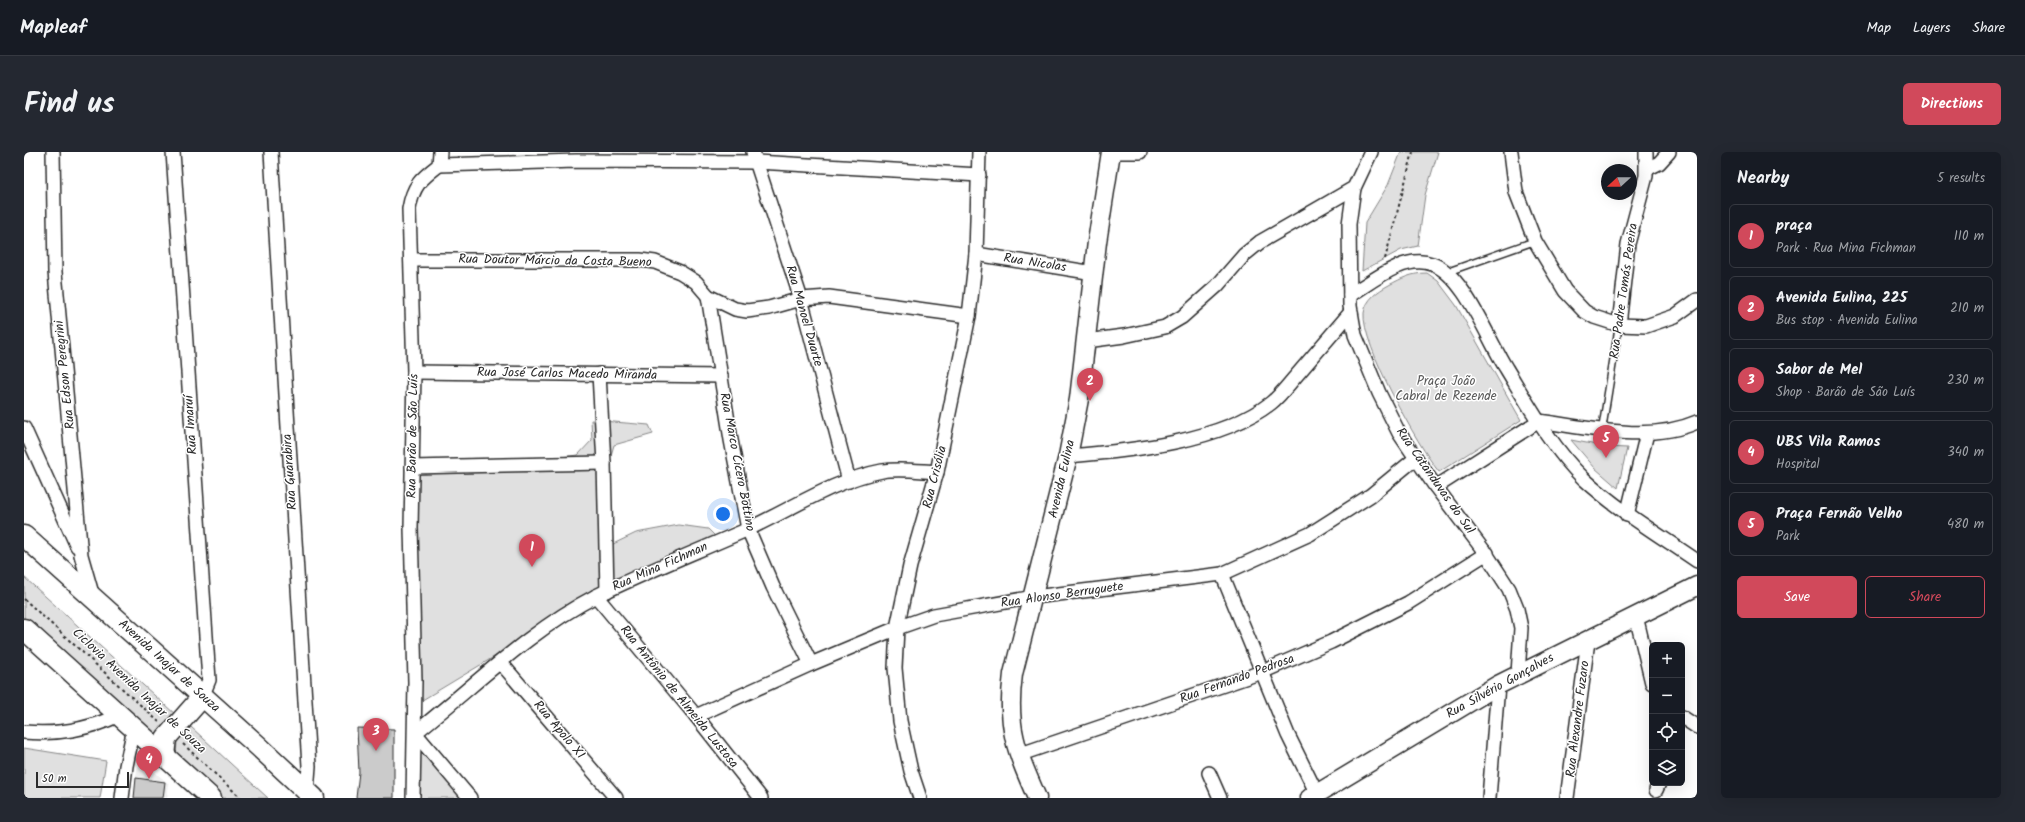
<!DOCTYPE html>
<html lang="en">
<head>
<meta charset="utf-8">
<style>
  :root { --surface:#171b24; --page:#242831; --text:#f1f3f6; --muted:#9ea1a6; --line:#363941; --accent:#d1495b }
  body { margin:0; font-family:Kalam,sans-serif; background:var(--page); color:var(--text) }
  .controls { position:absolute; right:12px; bottom:12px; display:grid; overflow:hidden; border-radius:6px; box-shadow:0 4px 16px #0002 }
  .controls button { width:36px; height:36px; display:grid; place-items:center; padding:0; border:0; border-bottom:1px solid var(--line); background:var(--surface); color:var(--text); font:20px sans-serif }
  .compass { position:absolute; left:1577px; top:12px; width:36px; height:36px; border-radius:50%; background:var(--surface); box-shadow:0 4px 16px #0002; rotate:249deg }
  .scale { position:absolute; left:12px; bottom:10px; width:93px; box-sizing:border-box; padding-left:4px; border:2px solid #2b2b2b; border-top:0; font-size:11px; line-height:14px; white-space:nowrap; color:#2b2b2b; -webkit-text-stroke:3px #fff; paint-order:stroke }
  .you { position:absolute; left:699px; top:362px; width:14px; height:14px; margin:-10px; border:3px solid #fff; border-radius:50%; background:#1a73e8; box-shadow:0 0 0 6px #1a73e833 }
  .badge { display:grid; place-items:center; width:26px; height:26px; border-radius:50%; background:var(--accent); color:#fff; font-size:13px; font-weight:700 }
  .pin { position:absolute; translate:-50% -33px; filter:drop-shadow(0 1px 2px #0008) }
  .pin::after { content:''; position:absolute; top:21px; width:14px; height:12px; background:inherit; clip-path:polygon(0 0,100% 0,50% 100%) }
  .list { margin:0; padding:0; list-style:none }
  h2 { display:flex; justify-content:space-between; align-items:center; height:52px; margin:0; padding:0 16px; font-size:17px }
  h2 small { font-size:13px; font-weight:400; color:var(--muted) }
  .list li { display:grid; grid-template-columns:26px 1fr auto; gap:12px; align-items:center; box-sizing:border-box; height:64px; margin:0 8px 8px; padding:0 8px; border:1px solid var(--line); border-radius:6px }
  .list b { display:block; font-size:15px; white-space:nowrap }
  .list p { margin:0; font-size:13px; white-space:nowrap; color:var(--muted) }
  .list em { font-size:13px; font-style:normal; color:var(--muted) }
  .actions { display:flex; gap:8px; padding:12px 16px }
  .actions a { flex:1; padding:9px 0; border:1px solid var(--accent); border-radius:6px; text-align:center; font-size:14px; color:var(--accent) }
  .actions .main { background:var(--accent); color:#fff }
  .icon { flex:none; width:22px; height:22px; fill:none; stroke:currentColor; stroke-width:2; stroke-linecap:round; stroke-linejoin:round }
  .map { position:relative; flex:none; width:1673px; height:646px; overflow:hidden; border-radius:6px }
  header { display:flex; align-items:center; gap:24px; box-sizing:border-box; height:56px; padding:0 20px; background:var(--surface); border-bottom:1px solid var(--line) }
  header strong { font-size:19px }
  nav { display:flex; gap:22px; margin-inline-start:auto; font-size:14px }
  .intro { display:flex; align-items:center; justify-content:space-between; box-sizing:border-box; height:96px; padding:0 24px }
  h1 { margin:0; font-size:28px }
  .button { padding:10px 18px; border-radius:6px; background:var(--accent); color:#fff; font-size:14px; font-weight:700 }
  main { display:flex; gap:24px; padding:0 24px }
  aside { flex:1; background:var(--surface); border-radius:6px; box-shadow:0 4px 16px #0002 }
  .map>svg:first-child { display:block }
  .built { fill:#efefef }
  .green { fill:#e0e0e0; stroke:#868686 }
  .building { fill:#cbcbcb; stroke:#2b2b2b }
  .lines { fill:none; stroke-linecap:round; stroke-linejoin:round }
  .lane-casing { stroke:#2b2b2b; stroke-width:9 }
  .street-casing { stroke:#2b2b2b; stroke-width:16 }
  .secondary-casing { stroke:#2b2b2b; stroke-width:21 }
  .primary-casing { stroke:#2b2b2b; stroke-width:23 }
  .path { stroke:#2b2b2b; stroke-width:2; stroke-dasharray:3 3; stroke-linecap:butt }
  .lane { stroke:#fff; stroke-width:6 }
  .street { stroke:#fff; stroke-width:13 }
  .secondary { stroke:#fff; stroke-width:18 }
  .primary { stroke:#fff; stroke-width:20 }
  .labels { text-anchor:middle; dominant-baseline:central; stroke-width:3; stroke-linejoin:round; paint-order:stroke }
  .street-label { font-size:13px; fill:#2b2b2b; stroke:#fff }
  .park-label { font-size:13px; fill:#585858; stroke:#fff }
</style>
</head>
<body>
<header>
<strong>Mapleaf</strong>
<nav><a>Map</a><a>Layers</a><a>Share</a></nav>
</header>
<div class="intro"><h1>Find us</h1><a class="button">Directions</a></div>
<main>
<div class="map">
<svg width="1673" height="646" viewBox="0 0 1673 646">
  <rect width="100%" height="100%" fill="#fff"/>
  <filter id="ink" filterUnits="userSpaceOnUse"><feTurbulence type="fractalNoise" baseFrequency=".025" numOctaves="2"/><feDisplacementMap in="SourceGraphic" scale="8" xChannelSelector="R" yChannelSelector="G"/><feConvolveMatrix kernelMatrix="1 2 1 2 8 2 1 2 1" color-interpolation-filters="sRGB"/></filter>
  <g filter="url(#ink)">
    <polygon class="built" points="121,612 145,632 143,646 109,646 113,617 116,613"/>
    <g class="green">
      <polygon points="1377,0 1414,0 1401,43 1394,94 1377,98 1338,119 1341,71 1364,33"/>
      <path d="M1403,121l11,8 18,24 65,115 -82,52c-21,-26 -78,-128 -75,-159 2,-14 14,-22 25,-28 13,-7 23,-12 38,-12z"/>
      <polygon points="567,268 625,273 629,282 590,293 583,317 585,394 612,381 655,373 684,377 693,386 586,435 395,550 384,322 554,303 568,288"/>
      <polygon points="1547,288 1583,295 1603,296 1594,336 1571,316"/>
      <polygon points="0,425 152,563 134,587 0,467"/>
      <polygon points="167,575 244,646 196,646 152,608 153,588"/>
      <polygon points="387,580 439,646 383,646"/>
      <polygon points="0,596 82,609 76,646 0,646"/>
    </g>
    <g class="building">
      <polygon points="333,576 370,577 370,646 332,646 335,620"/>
      <polygon points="112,626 141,630 139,646 110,646"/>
    </g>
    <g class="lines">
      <g class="lane-casing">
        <g id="lane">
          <polyline points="1423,120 1511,89"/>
          <polyline points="1578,278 1595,173"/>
        </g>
      </g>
      <g class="street-casing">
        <g id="street">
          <polyline points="29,0 31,120 57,403 69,445"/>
          <polyline points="149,0 185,528 178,545"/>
          <polyline points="247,0 285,614 283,640"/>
          <polyline points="729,0 777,147 825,329"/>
          <polyline points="1087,0 1116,0"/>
          <polyline points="1487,0 1492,40 1511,89 1541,139 1560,159 1570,165 1595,173 1622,174 1651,164 1673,148"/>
          <polyline points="415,13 552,9 732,10 955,23"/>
          <polyline points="1623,17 1635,11 1645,0"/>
          <polyline points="1330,36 1325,72 1326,154 1331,183 1355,241 1375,281 1411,334 1463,403 1485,437 1493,457 1497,476 1494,522"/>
          <polyline points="952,102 1070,121"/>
          <polyline points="387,108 616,108 631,110 656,120 672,130 684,144 711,157 723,159 745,156 777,147 805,145 945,164"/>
          <path d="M1326,143c23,-14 54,-41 82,-31 32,10 56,76 74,104 23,38 46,80 78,111 35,32 74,55 113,82"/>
          <polyline points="684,144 707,288 724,377 749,435 787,512"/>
          <polyline points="1595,173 1604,92 1622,24 1622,0"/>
          <polyline points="1062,189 1100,184 1141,175 1158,165 1193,134 1220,103 1236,90 1330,36 1347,0"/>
          <polyline points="390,220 697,224"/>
          <polyline points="575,222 580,311 583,439"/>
          <path d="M1515,269c50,7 110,22 158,1"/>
          <polyline points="0,276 53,394"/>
          <path d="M1044,304c62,-5 153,-14 203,-53 9,-7 17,-18 25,-27 18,-21 37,-43 55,-64"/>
          <polyline points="388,315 580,311"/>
          <polyline points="1412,335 1515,269"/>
          <polyline points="1603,363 1623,281"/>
          <polyline points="1198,422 1264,583 1295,646"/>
          <polyline points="572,444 672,564 737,646"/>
          <polyline points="1612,464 1628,531"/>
          <polyline points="477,511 592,646"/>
          <polyline points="672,564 787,512 873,476 910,463 1010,445 1198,422 1286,382 1347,343 1392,306"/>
          <polyline points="1658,565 1673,575"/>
          <path d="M0,580c32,3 66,-3 95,-17"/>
          <path d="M391,581c58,-46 115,-103 181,-137 49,-24 100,-44 150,-66 44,-20 88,-50 136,-59 18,-3 37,0 55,1"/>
          <polyline points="391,581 446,646"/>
          <polyline points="994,603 1238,520 1307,490 1384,451 1463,401"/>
          <polyline points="1185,621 1196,646"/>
          <polyline points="1632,638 1635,631"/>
          <polyline points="98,646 102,614 110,576"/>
          <path d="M389,646l2,-116 -4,-154 3,-156 -5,-163c4,-24 12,-30 30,-44l1,-13"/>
          <polyline points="896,646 887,619 876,569 871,516 873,476 886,414 913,320 945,164 952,102 955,0"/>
          <polyline points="1465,646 1474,533"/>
          <polyline points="1543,646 1564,489"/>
        </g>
      </g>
      <g class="secondary-casing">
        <g id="secondary">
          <path d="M1013,646c-21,-48 -31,-71 -24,-124l55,-218 11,-57 18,-157 14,-90"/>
          <polyline points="1286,646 1474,533 1673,434"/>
        </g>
      </g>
      <g class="primary-casing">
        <g id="primary">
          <polyline points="0,384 232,592 290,646"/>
          <polyline points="0,477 187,646"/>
          <polyline points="140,603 142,586 178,545"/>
        </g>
      </g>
      <g class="path">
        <polyline points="1361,107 1389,0"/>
        <polyline points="0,447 135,570"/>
        <polyline points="159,592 217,646"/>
      </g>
      <use href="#lane" class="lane"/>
      <use href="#street" class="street"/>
      <use href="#secondary" class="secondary"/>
      <use href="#primary" class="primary"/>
    </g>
  </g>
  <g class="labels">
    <g class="street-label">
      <text transform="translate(531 109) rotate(1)">Rua Doutor Márcio da Costa Bueno</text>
      <text transform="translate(1011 111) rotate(9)">Rua Nicolas</text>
      <text transform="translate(1600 139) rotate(-82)">Rua Padre Tomás Pereira</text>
      <text transform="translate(780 164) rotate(74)">Rua Manoel Duarte</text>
      <text transform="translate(543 222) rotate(1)">Rua José Carlos Macedo Miranda</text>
      <text transform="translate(41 223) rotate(-96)">Rua Edson Peregrini</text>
      <text transform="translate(167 273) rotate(-94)">Rua Imaruí</text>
      <text transform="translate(389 284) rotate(-89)">Rua Barão de São Luís</text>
      <text transform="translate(713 310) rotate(79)">Rua Marco Cícero Bottino</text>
      <text transform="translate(266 320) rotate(-94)">Rua Guarabira</text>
      <text transform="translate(911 325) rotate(-76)">Rua Crisólia</text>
      <text transform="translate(1038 327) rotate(-77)">Avenida Eulina</text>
      <text transform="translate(1411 329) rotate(55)">Rua Catanduvas do Sul</text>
      <text transform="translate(636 415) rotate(-24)">Rua Mina Fichman</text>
      <text transform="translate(1038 443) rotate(-8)">Rua Alonso Berruguete</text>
      <text transform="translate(145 514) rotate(42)">Avenida Inajar de Souza</text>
      <text transform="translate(1213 527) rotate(-20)">Rua Fernando Pedrosa</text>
      <text transform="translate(1476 534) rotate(-29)">Rua Silvério Gonçalves</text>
      <text transform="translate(115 539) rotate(43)">Ciclovia Avenida Inajar de Souza</text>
      <text transform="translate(655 545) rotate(51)">Rua Antônio de Almeida Lustosa</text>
      <text transform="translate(1554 567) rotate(-83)">Rua Alexandre Fuzaro</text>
      <text transform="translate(535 578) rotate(50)">Rua Apolo XI</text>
    </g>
    <g class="park-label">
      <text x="1422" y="229">Praça João<tspan x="1422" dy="15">Cabral de Rezende</tspan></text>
    </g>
  </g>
</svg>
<div class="controls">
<button>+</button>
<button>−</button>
<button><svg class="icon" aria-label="locate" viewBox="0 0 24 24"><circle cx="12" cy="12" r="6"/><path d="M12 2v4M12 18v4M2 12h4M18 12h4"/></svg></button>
<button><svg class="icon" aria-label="layers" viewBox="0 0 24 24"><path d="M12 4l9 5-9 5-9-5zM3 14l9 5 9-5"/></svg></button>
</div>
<svg class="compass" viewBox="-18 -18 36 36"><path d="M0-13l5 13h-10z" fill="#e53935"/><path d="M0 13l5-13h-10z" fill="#9ea1a6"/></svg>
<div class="scale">50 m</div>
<div class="you"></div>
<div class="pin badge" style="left:508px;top:415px">1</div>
<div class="pin badge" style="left:1066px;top:249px">2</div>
<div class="pin badge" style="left:352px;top:599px">3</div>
<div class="pin badge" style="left:125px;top:627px">4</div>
<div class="pin badge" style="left:1582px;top:306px">5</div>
</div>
<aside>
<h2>Nearby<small>5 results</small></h2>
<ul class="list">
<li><span class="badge">1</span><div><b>praça</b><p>Park · Rua Mina Fichman</p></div><em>110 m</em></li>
<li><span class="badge">2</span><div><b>Avenida Eulina, 225</b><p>Bus stop · Avenida Eulina</p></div><em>210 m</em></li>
<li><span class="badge">3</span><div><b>Sabor de Mel</b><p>Shop · Barão de São Luís</p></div><em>230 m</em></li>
<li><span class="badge">4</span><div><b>UBS Vila Ramos</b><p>Hospital</p></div><em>340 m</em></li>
<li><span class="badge">5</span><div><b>Praça Fernão Velho</b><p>Park</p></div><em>480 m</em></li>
</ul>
<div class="actions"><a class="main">Save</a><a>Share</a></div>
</aside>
</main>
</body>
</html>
